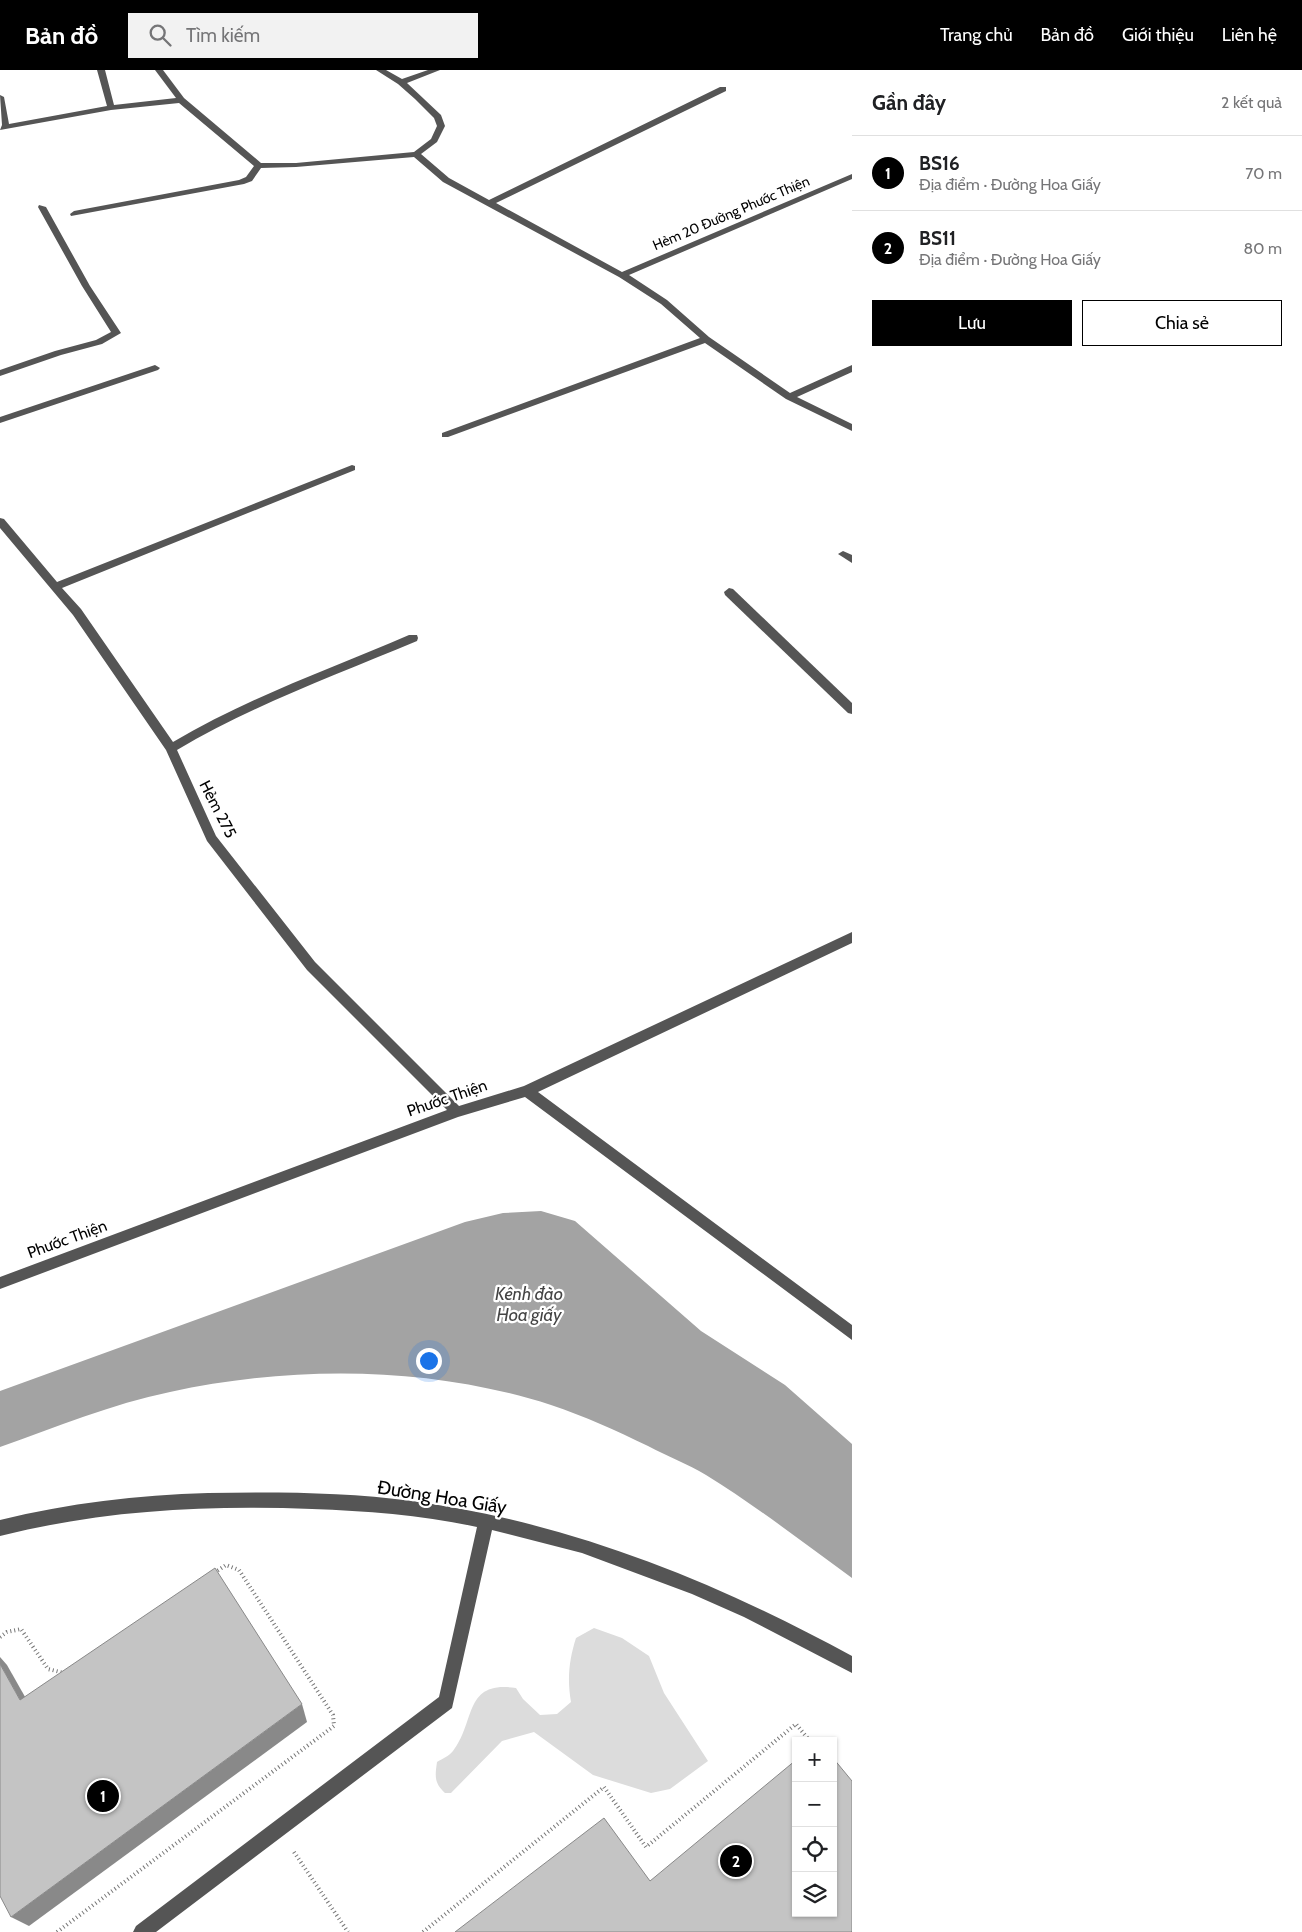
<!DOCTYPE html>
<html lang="vi">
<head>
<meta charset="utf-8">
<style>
  :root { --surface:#fff; --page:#f2f2f2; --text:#202124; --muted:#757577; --line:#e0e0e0; --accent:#000 }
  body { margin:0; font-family:Cabin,sans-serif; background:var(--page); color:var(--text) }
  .controls { position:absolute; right:15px; bottom:15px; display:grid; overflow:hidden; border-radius:0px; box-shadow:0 1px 4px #0004 }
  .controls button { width:45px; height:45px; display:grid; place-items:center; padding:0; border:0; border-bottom:1px solid var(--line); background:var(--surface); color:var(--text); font:25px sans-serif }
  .you { position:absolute; left:428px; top:1290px; width:18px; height:18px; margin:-12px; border:4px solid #fff; border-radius:50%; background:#1a73e8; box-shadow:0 0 0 8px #1a73e833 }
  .badge { display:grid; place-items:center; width:32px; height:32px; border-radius:50%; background:var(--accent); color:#fff; font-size:16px; font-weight:700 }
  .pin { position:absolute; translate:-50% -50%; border:2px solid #fff; box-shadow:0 1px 5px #0006 }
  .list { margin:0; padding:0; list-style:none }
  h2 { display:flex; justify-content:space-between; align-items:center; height:65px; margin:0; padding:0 20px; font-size:21px }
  h2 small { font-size:16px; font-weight:400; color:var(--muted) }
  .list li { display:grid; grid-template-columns:32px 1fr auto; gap:15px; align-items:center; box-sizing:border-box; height:75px; padding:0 20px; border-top:1px solid var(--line) }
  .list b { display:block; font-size:19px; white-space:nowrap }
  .list p { margin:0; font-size:16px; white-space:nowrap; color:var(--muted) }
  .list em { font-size:16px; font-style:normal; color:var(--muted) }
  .actions { display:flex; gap:10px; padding:15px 20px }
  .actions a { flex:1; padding:11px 0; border:1px solid var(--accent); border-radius:0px; text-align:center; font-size:18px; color:var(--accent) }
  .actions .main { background:var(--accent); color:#fff }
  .icon { flex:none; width:28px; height:28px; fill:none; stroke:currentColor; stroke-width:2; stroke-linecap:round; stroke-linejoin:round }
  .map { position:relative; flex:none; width:852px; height:1862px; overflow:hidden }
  header { display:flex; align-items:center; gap:30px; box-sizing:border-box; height:70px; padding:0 25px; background:var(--accent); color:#fff }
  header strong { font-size:24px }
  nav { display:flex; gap:28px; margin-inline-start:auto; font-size:18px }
  .search { width:350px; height:45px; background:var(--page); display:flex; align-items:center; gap:12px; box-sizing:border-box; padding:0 18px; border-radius:0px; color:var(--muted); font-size:19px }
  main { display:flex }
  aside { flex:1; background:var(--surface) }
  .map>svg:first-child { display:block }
  .green { fill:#dcdcdc }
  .water { fill:#a3a3a3 }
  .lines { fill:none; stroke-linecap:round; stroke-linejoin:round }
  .path { stroke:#777; stroke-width:4; stroke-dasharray:1 3; stroke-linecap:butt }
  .minor { fill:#555; fill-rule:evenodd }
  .shaded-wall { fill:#898989 }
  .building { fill:#c4c4c4; stroke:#898989 }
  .labels { text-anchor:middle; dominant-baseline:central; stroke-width:4.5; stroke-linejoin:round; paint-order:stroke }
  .far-street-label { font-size:14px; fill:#000; stroke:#fff }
  .street-label { font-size:16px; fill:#000; stroke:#fff }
  .water-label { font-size:18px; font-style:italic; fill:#444; stroke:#fff }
  .near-street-label { font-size:19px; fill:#000; stroke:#fff }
</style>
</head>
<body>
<header>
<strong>Bản đồ</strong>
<div class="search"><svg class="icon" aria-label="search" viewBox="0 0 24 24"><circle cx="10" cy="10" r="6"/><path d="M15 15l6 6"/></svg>Tìm kiếm</div>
<nav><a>Trang chủ</a><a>Bản đồ</a><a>Giới thiệu</a><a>Liên hệ</a></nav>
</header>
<main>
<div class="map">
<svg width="852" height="1862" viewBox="0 0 852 1862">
  <rect width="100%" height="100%" fill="#fff"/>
  <path class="green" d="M594,1558l28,10 27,18 15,37 44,68 -38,28 -19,4 -58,-18 -59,-43 -32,9 -51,52h-6c-11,-10 -10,-17 -8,-31 5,-3 12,-6 16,-11 23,-29 10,-71 63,-63l7,11 17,16 17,-1 14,-12c-4,-23 -2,-42 5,-64z"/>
  <path class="water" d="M541,1141l34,10 126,110 84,54 67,59v134c-48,-35 -96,-72 -146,-103 -18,-11 -39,-19 -58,-29 -31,-15 -64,-30 -97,-41 -121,-39 -257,-40 -381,-13 -58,12 -114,35 -170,55v-56l465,-169 38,-9z"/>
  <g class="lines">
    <g class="path">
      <polyline points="0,1567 7,1562 21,1559 48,1599 64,1603"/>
      <polyline points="294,1782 348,1862"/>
      <polyline points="57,1862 334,1656 333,1645 239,1500 226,1495 214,1503"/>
      <polyline points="423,1862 604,1717 646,1777 796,1654 810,1671"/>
    </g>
    <g class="minor">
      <polygon points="97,0 105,0 114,35 176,28 155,0 163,0 184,28 261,93 296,93 414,82 431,69 437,56 434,48 415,29 398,14 376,0 386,0 402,9 428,0 440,0 407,13 441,45 445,56 437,72 421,84 449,108 489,130 720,17 726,17 726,21 496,133 622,202 852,104 852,109 629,205 667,230 709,267 790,323 852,295 852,302 797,327 852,354 852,361 786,329 705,273 448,367 442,367 442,363 700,268 661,234 619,207 443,112 414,87 296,97 261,98 252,111 244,114 71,146 70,144 74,141 239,110 246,107 254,96 179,33 111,40 0,60 2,55 0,25 4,27 9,54 107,36"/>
      <polygon points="39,135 46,137 90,216 121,263 102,274 61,285 0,306 0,300 55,281 96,270 111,262 82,216 38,137"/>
      <polygon points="155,295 160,298 158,300 0,353 0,347"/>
      <path d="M352,395l3,1v4l-293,118 19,21 92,133c74,-44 157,-73 236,-107h8l1,3 -1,3c-81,34 -164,64 -240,109l39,86 99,126 144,144 65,-20 328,-154v11l-314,149 314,233v15l-327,-243 -67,20 -458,172v-12l447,-167 -140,-140 -100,-129 -41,-91 -93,-135 -73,-87v-10l4,1 53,63z"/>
      <polygon points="843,481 852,485 852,493 838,484"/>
      <polygon points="729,518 733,519 852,633 852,644 848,643 725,525 724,522"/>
      <path d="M208,1423c68,-1 137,-1 204,8 156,21 303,80 440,155v17l-108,-56 -52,-23 -110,-41 -90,-23 -40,178 -296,224h-23l3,-6 303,-229 38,-170c-54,-12 -110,-16 -165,-18 -105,-4 -209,1 -312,27v-16c69,-17 137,-25 208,-27z"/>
    </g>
  </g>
  <g class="shaded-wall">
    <polygon points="0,1587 7,1595 37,1648 20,1630 0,1594"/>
    <polygon points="302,1634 307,1652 29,1856 11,1847"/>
  </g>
  <g class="building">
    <polygon points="215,1498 302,1634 11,1847 0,1826 0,1594 20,1630"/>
    <polygon points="833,1688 852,1711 852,1861 851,1862 455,1862 604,1748 650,1811 796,1690 796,1843 833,1843"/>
  </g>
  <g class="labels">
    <g class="far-street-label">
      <text transform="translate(731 143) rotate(-23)">Hẻm 20 Đường Phước Thiện</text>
    </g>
    <g class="street-label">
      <text transform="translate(218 739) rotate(63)">Hẻm 275</text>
      <text transform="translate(447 1028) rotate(-19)">Phước Thiện</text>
      <text transform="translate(67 1169) rotate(-20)">Phước Thiện</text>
    </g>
    <g class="water-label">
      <text x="529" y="1224">Kênh đào<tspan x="529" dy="21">Hoa giấy</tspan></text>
    </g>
    <g class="near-street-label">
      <text transform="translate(442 1427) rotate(9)">Đường Hoa Giấy</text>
    </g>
  </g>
</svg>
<div class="controls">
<button>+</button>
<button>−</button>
<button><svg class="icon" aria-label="locate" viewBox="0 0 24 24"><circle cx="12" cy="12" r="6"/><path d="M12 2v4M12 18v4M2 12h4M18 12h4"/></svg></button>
<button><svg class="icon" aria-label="layers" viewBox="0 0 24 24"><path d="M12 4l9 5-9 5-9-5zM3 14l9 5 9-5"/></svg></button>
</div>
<div class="you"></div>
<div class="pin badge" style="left:103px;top:1726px">1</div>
<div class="pin badge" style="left:736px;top:1791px">2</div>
</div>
<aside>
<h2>Gần đây<small>2 kết quả</small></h2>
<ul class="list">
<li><span class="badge">1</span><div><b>BS16</b><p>Địa điểm · Đường Hoa Giấy</p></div><em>70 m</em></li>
<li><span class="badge">2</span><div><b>BS11</b><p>Địa điểm · Đường Hoa Giấy</p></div><em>80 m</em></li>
</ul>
<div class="actions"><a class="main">Lưu</a><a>Chia sẻ</a></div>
</aside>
</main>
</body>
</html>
